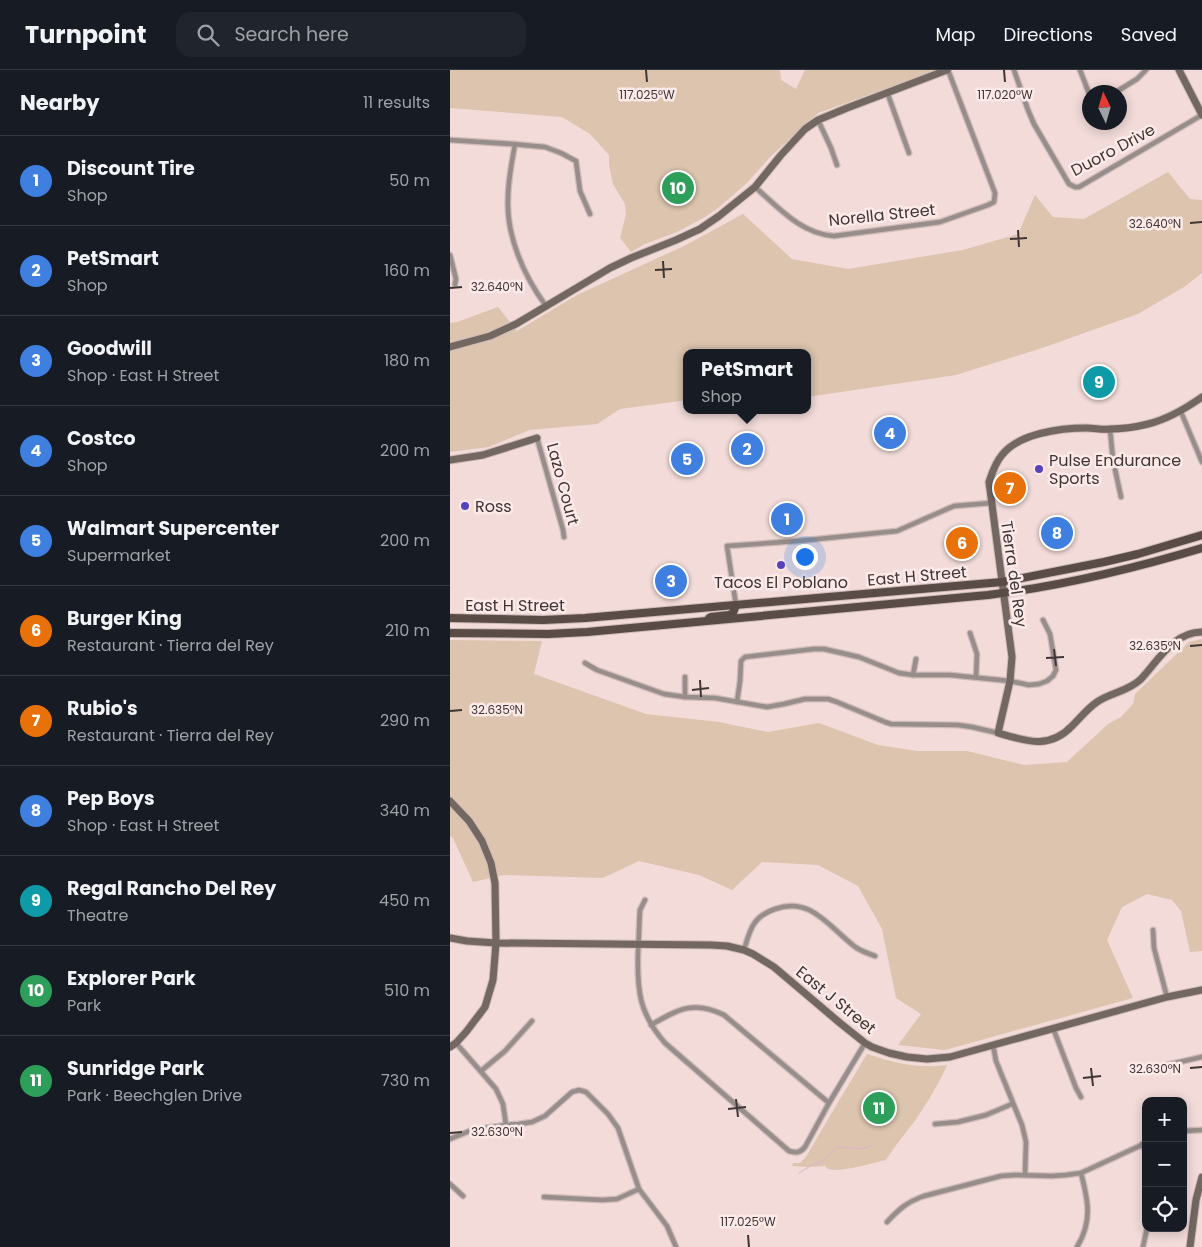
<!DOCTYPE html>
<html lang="en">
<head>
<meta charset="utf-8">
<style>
  :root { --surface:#171b24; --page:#20242c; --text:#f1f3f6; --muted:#9ea1a6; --line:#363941; --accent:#1a73e8 }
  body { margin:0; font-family:Poppins,sans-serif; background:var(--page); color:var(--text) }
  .controls { position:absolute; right:15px; bottom:15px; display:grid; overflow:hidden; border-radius:10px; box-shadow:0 2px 12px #0003 }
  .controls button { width:45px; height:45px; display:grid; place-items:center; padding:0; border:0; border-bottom:1px solid var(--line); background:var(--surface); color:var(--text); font:25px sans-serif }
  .compass { position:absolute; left:632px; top:15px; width:45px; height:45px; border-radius:50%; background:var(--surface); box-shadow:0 2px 12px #0003; rotate:355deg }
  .you { position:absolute; left:354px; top:486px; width:18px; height:18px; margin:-12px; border:4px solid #fff; border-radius:50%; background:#1a73e8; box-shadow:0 0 0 8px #1a73e833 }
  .badge { display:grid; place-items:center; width:32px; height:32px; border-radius:50%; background:var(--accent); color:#fff; font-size:16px; font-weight:700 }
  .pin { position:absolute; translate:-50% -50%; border:2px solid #fff; box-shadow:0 1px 5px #0006 }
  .popup { position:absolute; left:233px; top:279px; width:128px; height:65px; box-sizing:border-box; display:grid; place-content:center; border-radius:10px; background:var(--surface); filter:drop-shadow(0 1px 4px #0005); font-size:16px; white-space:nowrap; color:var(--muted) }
  .popup b { font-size:19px; color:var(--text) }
  .popup::after { content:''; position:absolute; left:50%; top:100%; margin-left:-10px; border:10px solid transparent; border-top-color:var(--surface) }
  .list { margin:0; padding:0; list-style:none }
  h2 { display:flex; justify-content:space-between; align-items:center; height:65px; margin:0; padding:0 20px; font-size:21px }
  h2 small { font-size:16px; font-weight:400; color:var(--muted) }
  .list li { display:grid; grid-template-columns:32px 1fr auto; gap:15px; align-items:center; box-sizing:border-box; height:90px; padding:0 20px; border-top:1px solid var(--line) }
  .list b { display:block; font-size:19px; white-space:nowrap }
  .list p { margin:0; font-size:16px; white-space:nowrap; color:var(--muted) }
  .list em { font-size:16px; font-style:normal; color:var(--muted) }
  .icon { flex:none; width:28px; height:28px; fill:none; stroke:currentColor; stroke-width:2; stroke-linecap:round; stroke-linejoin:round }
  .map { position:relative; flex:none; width:752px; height:1177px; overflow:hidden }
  header { display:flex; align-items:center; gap:30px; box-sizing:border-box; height:70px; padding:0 25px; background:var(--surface); border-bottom:1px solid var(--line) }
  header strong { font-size:24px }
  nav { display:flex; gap:28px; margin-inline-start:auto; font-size:18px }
  .search { width:350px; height:45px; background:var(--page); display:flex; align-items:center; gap:12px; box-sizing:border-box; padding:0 18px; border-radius:15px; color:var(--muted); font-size:19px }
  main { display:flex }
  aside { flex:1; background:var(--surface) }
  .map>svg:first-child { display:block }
  .green { fill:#dcc4ae }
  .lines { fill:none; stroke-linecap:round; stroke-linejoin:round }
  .stream { stroke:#dfb3cb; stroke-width:1 }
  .street-casing { stroke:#cebab8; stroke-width:7 }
  .secondary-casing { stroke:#cebab8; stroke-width:9 }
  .primary-casing { stroke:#cebab8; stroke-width:10 }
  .street { stroke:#978e8b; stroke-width:4.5 }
  .secondary { stroke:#736762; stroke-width:7 }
  .primary { stroke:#594b45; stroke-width:8 }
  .ticks { fill:none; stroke:#3f3635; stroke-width:2 }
  .poi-dot { fill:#5643bb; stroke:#fceae8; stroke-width:2 }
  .labels { text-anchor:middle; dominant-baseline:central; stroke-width:5; stroke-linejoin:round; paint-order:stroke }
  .street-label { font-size:16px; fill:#3f3635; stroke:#fceae8 }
  .poi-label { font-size:16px; fill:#3f3635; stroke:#fceae8; text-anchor:start }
  .ticks-label { font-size:12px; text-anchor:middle; fill:#3f3635; stroke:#fceae8; stroke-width:5; stroke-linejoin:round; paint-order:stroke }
</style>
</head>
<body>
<header>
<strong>Turnpoint</strong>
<div class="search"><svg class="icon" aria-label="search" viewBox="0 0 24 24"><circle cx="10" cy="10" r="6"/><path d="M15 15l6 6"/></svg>Search here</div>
<nav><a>Map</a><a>Directions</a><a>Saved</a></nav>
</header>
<main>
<aside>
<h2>Nearby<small>11 results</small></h2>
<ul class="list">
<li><span class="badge" style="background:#3f7fe0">1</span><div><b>Discount Tire</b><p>Shop</p></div><em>50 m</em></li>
<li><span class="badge" style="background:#3f7fe0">2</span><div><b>PetSmart</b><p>Shop</p></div><em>160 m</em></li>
<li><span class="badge" style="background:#3f7fe0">3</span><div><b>Goodwill</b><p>Shop · East H Street</p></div><em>180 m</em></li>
<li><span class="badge" style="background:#3f7fe0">4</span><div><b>Costco</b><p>Shop</p></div><em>200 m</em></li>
<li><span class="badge" style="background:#3f7fe0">5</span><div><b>Walmart Supercenter</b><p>Supermarket</p></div><em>200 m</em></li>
<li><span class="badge" style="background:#e8710a">6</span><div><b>Burger King</b><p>Restaurant · Tierra del Rey</p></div><em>210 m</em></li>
<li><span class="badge" style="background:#e8710a">7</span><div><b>Rubio's</b><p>Restaurant · Tierra del Rey</p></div><em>290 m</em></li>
<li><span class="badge" style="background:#3f7fe0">8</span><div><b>Pep Boys</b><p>Shop · East H Street</p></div><em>340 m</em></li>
<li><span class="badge" style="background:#0f9aa8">9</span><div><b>Regal Rancho Del Rey</b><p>Theatre</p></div><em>450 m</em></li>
<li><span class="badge" style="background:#2e9e5b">10</span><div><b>Explorer Park</b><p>Park</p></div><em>510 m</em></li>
<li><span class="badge" style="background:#2e9e5b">11</span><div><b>Sunridge Park</b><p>Park · Beechglen Drive</p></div><em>730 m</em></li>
</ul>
</aside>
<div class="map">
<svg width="752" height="1177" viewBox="0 0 752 1177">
  <rect width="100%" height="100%" fill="#f2dbd9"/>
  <g class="green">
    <polygon points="0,0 330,0 331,10 346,19 355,0 487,0 368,43 320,87 297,113 268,138 255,147 227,162 195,174 181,182 170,168 176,144 175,134 163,114 159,95 159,85 140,64 112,47 0,38"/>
    <polygon points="718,102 740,129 752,130 752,203 734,217 688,244 592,278 506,305 357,327 357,283 237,283 237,330 170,339 147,354 79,360 39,377 0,382 0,253 7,252 48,237 67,261 127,225 234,176 293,144 342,189 398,199 513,180 568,164 585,125 603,147 634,149"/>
    <polygon points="752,569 752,881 740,882 731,841 722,830 697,824 672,837 657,870 683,928 495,980 448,975 471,944 446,928 432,859 408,816 368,795 312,792 282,820 249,805 189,791 153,808 54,805 23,812 3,768 0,766 0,570 92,571 84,604 196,644 269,652 318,662 369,653 428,675 467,681 517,681 574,695 617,692 658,654 671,647 683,634 685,624 739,572"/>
    <path d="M417,984c30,9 48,15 80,11 -8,18 -19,37 -31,54 -10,14 -21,26 -30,41 -14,3 -48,14 -60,8v-2l-18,1 -16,-1 1,-3h7l6,-6 25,-43z"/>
  </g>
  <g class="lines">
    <path class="stream" d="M349,1103l13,-8 10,-3 15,-15c12,0 25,5 36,-2"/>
    <g class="street-casing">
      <g id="street">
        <polyline points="564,0 578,40 584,54 619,114 625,117 629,117 752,45"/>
        <polyline points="630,0 640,26"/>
        <polyline points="437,22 459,83"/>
        <polyline points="666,22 687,9 696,0"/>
        <polyline points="368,50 381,78 387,95"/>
        <polyline points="0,70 62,74 95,77 111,83 126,91 130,121 140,144"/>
        <path d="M65,74c-3,18 -7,36 -7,54 -2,38 16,78 38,108"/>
        <path d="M305,117c23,20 46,47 79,49l106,-14 48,-17 6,-3 1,-9 -47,-123"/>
        <polyline points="0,185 6,209 5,214"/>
        <polyline points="731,342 752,392"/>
        <polyline points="660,359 663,390 671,427"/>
        <polyline points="87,368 113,460 114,467"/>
        <polyline points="286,535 277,476 348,471 447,461 504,436 541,433"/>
        <polyline points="520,563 527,584 526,607"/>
        <polyline points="135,593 147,600 214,624 235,627 265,628 317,637 334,634 355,629 378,629 387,632 435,652 441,654 508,655 522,657 548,663"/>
        <polyline points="463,605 466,589"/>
        <polyline points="235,627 235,607"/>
        <polyline points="287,632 290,611 291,591 295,587 364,579 374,579 409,587 449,603 463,605 500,605 560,611 579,615 589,614 597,611 603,606 606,600 600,564 593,550"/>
        <path d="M195,830l-5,10c-1,14 -1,29 -2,43 -1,38 1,60 27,90l124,108c7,2 11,2 16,-4l24,-44 36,-60"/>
        <polyline points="703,860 704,878 717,927"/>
        <path d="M294,880c6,-20 8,-33 31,-41 36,-13 54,18 79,37 6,5 13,7 21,10"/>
        <path d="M201,955c27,-16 43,-25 73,-10l105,88"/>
        <polyline points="603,958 626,1018 631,1027"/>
        <polyline points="6,973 46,1019 53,1034 56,1055"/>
        <polyline points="543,975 546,991 572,1055 576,1072 575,1105"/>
        <polyline points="31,1001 55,981 82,951"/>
        <polyline points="690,1001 752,987"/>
        <polyline points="485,1054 508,1052 536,1045 562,1034"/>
        <polyline points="733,1061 752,1060"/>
        <polyline points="0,1069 22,1060 56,1055 69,1054 82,1052 95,1046 122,1022 129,1020 136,1022 158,1044 168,1058 189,1119 217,1156 226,1177"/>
        <polyline points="692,1074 696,1082"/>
        <polyline points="0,1114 13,1126"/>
        <polyline points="94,1127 152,1130 167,1129 189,1119"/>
        <path d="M437,1152c12,-13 20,-20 37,-26l77,-20 14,-1 37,1 14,-1 15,-2 65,-30"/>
        <path d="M627,1177c16,-26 11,-47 4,-74"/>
        <polyline points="693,1177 697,1158"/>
      </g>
    </g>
    <g class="secondary-casing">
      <g id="secondary">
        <polyline points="729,0 752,45"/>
        <polyline points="0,277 40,266 66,254 160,198 181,188 226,170 250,159 269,146 305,117 331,85 355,59 368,50 397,38 497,0"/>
        <path d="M752,327c-17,12 -34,22 -54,27 -12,3 -26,5 -38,5 -8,1 -15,-1 -23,-1 -26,0 -68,5 -85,27 -7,8 -10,18 -13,27l23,175 -2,24 -12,52c28,8 51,17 74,-7 8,-8 16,-18 25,-24 13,-9 32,-11 44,-23 17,-18 32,-47 61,-47"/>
        <polyline points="0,390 33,385 87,368"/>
        <polyline points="0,731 19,751 32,771 41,793 45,813 46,873 43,910 35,937 16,962 6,973 0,977"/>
        <polyline points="0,868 17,871 46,873 261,875 277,876 294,880 303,884 324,897 390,953 415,973 422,977 439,983 457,987 477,989 500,987 717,927 752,920"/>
        <polyline points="740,1177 746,1130 752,1107"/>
      </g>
    </g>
    <g class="primary-casing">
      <g id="primary">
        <polyline points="0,548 93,550 135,548 552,512 654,492 688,484 752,465"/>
        <polyline points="259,550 259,548 261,547 279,545 283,543 286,535"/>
        <path d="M0,563l98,1 39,-2 401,-37c73,-9 144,-26 214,-47"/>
      </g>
    </g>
    <use href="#street" class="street"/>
    <use href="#secondary" class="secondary"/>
    <use href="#primary" class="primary"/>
  </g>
  <path class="ticks" d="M196,0l1,12M554,0l1,12M740,153l12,-1M568,160l1,17M560,169l17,-1M213,191l1,17M205,200l17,-1M0,218l12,-1M740,576l12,-1M604,579l2,17M596,588l18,-1M250,610l1,17M242,620l17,-2M0,641l12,-1M641,998l2,18M740,998l12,-1M633,1008l18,-2M286,1029l2,18M278,1039l18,-2M0,1063l12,-1M298,1165l1,12"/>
  <g class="poi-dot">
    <circle cx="589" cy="399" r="5"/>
    <circle cx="15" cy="436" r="5"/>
    <circle cx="331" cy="495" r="5"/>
  </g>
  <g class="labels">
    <g class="street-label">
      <text transform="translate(663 80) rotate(-28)">Duoro Drive</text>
      <text transform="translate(432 145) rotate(-6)">Norella Street</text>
      <text transform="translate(113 414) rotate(75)">Lazo Court</text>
      <text transform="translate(564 504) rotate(82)">Tierra del Rey</text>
      <text transform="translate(467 506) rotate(-5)">East H Street</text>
      <text x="65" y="535">East H Street</text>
      <text transform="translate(386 930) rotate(39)">East J Street</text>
    </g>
    <g class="poi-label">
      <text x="599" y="390">Pulse Endurance<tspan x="599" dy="18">Sports</tspan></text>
      <text x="25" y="436">Ross</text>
      <text x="331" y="512" text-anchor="middle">Tacos El Poblano</text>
    </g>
  </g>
  <g class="ticks-label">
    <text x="197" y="29">117.025°W</text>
    <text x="555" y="29">117.020°W</text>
    <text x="705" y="158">32.640°N</text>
    <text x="47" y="221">32.640°N</text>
    <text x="705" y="580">32.635°N</text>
    <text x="47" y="644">32.635°N</text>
    <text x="705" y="1003">32.630°N</text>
    <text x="47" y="1066">32.630°N</text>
    <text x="298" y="1156">117.025°W</text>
  </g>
</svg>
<div class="controls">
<button>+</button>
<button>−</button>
<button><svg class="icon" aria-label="locate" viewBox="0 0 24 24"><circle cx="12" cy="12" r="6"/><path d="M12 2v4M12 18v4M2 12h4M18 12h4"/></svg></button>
</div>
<svg class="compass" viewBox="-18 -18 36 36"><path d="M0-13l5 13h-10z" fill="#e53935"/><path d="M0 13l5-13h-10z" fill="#9ea1a6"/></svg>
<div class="you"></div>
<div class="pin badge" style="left:337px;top:449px;background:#3f7fe0">1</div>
<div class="pin badge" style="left:297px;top:379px;background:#3f7fe0">2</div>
<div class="popup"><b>PetSmart</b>Shop</div>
<div class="pin badge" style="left:221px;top:511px;background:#3f7fe0">3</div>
<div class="pin badge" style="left:440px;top:363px;background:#3f7fe0">4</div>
<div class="pin badge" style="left:237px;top:389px;background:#3f7fe0">5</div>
<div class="pin badge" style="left:512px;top:473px;background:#e8710a">6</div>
<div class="pin badge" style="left:560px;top:418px;background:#e8710a">7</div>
<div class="pin badge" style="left:607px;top:463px;background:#3f7fe0">8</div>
<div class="pin badge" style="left:649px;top:312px;background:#0f9aa8">9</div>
<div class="pin badge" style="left:228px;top:118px;background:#2e9e5b">10</div>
<div class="pin badge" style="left:429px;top:1038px;background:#2e9e5b">11</div>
</div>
</main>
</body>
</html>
